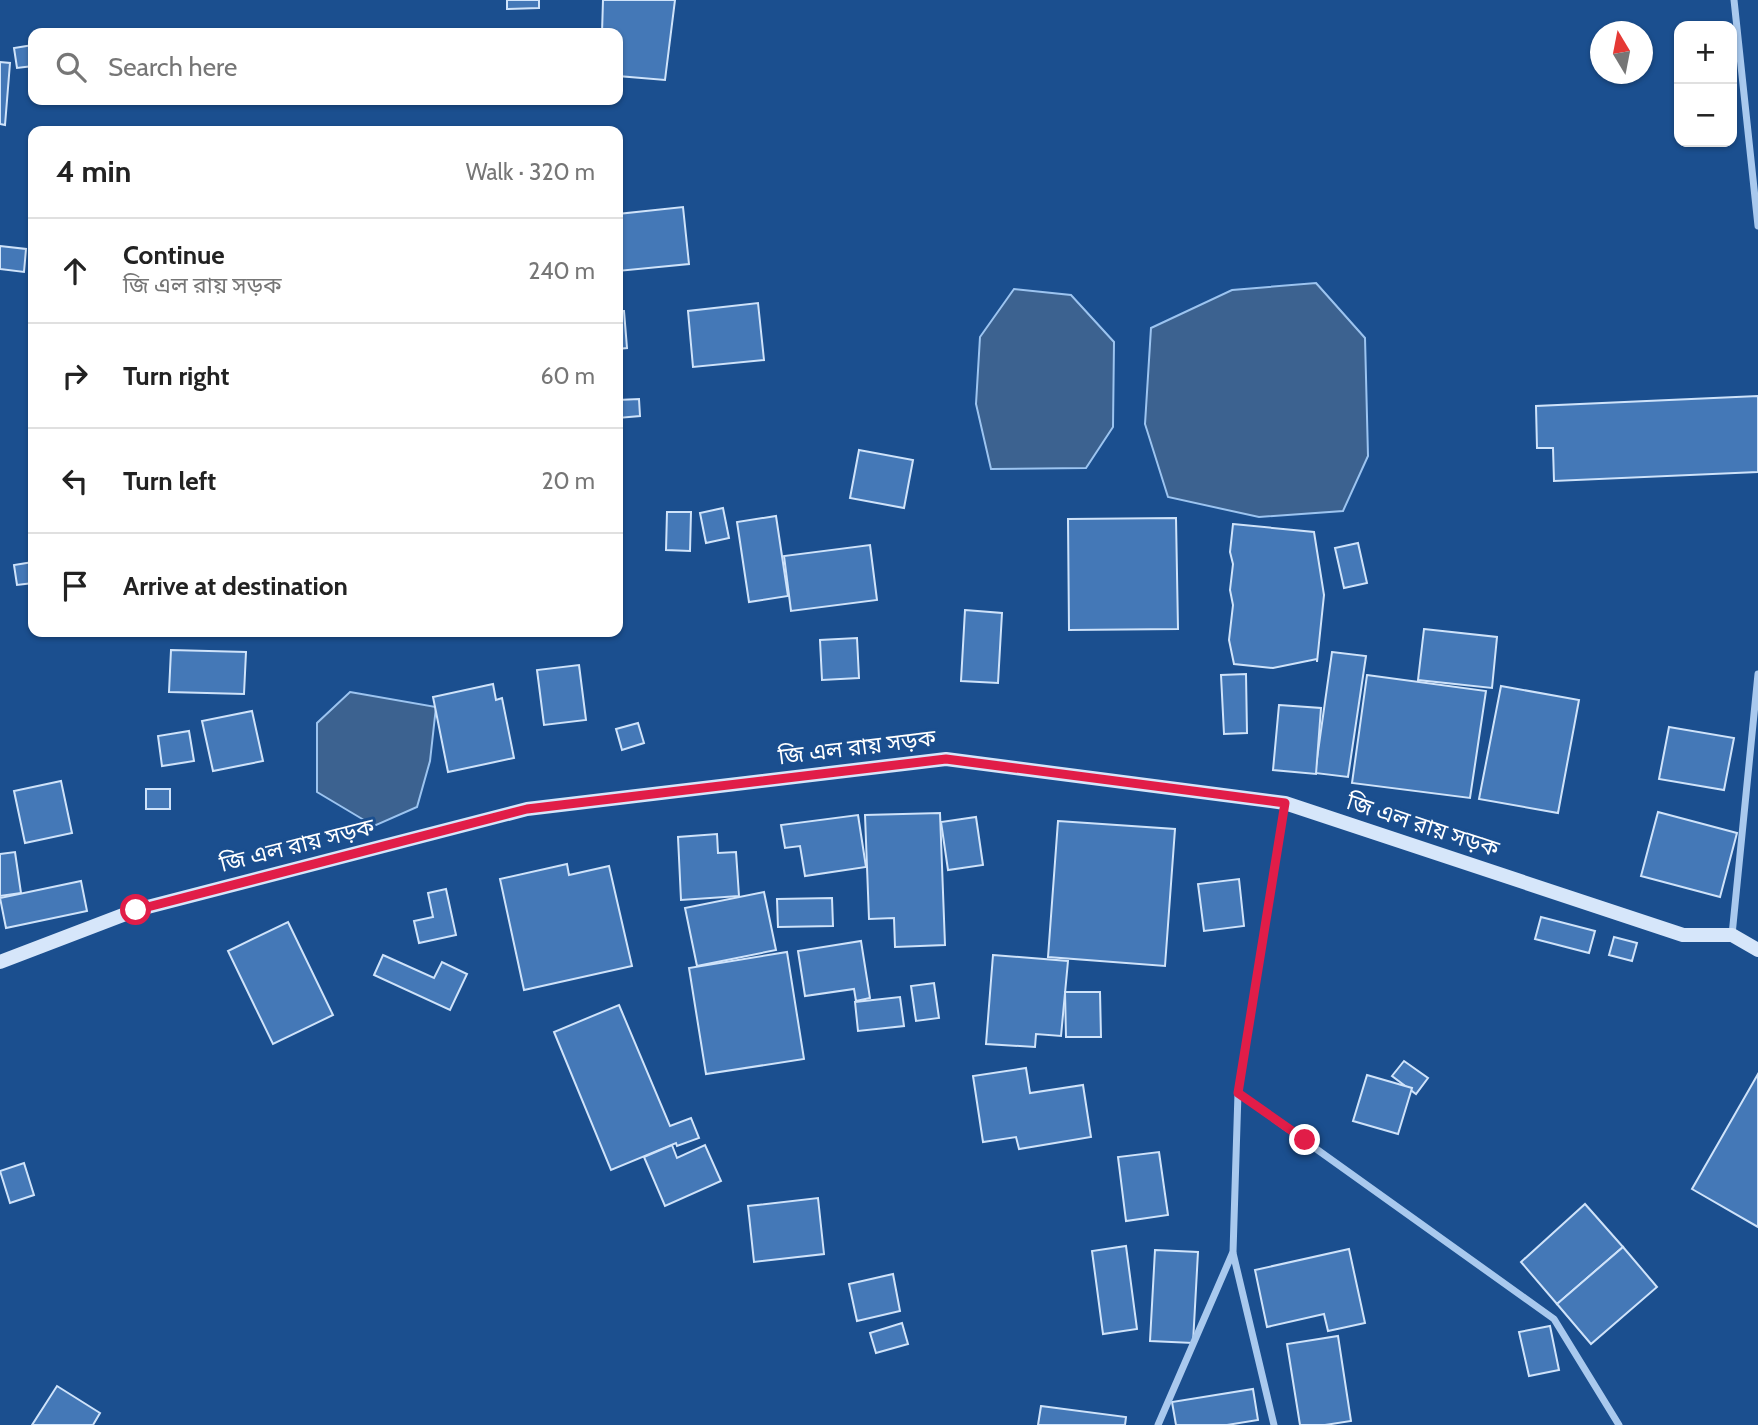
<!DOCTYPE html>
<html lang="en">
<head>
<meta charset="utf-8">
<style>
  :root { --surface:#fff; --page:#f6f6f6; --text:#222; --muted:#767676; --line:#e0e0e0 }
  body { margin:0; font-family:Cabin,"Noto Sans Bengali",sans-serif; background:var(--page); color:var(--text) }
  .controls { position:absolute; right:21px; top:21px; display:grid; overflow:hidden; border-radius:14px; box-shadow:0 2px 5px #0004 }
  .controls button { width:63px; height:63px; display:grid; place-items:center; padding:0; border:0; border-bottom:2px solid var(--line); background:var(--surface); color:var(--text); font:35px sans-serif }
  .compass { position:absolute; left:1590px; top:21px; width:63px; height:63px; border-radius:50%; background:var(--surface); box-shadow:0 2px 5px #0004; rotate:350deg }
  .stop { position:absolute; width:21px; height:21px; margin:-16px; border:5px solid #e11d48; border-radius:50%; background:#fff }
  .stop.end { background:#e11d48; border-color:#fff; box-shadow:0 2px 7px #0008 }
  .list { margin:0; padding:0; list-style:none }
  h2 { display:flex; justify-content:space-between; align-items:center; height:91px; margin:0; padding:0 28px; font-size:30px }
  h2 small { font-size:23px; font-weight:400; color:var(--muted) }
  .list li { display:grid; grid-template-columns:46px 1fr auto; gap:21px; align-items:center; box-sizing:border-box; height:105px; padding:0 28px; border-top:2px solid var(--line) }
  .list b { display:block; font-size:26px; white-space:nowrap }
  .list p { margin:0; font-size:23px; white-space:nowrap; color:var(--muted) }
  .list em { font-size:23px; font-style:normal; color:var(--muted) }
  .icon { flex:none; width:38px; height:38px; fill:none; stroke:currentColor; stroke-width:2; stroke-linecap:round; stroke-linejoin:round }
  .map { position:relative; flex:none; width:1758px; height:1425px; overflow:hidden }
  .search { position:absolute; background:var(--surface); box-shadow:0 2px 5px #0004; left:28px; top:28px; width:595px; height:77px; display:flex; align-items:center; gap:18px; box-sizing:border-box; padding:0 24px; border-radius:14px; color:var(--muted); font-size:26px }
  .panel { position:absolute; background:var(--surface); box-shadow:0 2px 5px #0004; left:28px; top:126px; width:595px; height:511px; border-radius:14px }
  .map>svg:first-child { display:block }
  .water { fill:#3c6290; stroke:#9cc4f0; stroke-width:2 }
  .building { fill:#4478b7; stroke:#cfe3fa; stroke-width:2 }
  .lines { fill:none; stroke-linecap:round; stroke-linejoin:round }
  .minor { stroke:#a9c9ee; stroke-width:7 }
  .secondary { stroke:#d6e6fa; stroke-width:14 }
  .route { stroke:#e11d48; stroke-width:9 }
  .labels { text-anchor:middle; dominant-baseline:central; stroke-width:6; stroke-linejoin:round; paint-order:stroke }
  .street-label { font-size:23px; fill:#fff; stroke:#1b4f8f }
</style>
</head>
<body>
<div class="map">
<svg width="1758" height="1425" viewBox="0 0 1758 1425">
  <rect width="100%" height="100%" fill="#1b4f8f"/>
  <g class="water">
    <polygon points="1316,283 1365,338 1368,456 1343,511 1259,517 1168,497 1145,424 1151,328 1232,290"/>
    <polygon points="1014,289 1071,295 1114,342 1113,427 1086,468 991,469 976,404 980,337"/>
    <polygon points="350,692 436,707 430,761 417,807 374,826 317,792 317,723"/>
  </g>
  <g class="building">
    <polygon points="507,0 539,0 539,8 507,9"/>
    <polygon points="603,0 675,0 665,80 618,76 618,33 602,33"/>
    <polygon points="33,45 33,66 17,68 14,48"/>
    <polygon points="0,62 10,63 5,125 0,124"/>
    <polygon points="683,207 689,264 618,271 618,214"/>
    <polygon points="0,246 26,249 24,272 0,269"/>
    <polygon points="758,303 764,360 693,367 688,311"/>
    <polygon points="618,311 624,311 627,348 618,349"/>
    <polygon points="1758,396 1758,472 1554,481 1553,448 1537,448 1536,406"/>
    <polygon points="639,399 640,416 618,418 618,400"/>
    <polygon points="859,450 913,460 904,508 850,498"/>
    <polygon points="723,508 729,538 706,543 700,513"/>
    <polygon points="667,512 691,512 690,551 666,550"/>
    <polygon points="776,516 788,596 749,602 737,522"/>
    <polygon points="1176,518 1178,629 1069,630 1068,519"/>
    <polygon points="1233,524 1314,532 1324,595 1317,662 1317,659 1273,668 1234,664 1229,640 1233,605 1230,590 1233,564 1230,552"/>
    <polygon points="1358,543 1367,583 1344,588 1335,548"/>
    <polygon points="870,545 877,600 791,611 784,556"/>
    <polygon points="33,562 33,583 17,585 14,565"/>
    <polygon points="965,610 1002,613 998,683 961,681"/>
    <polygon points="1424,629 1497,637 1492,688 1418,680"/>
    <polygon points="857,638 859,678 822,680 820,640"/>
    <polygon points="171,650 246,652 244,694 169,692"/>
    <polygon points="1332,652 1366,656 1348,777 1315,773"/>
    <polygon points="579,665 586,720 544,725 537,670"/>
    <polygon points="1246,674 1247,733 1224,734 1221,675"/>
    <polygon points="1367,675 1486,691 1470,798 1352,783"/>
    <polygon points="493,684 496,700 502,698 514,758 448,772 433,697"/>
    <polygon points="1501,686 1579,700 1558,813 1479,799"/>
    <polygon points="1279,705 1321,708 1316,774 1273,770"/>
    <polygon points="252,711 263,761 213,771 202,721"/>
    <polygon points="638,723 644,743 622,750 616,729"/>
    <polygon points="1669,727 1734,738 1724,790 1659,779"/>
    <polygon points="189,731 194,761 162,766 158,736"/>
    <polygon points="61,781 72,833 25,843 14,791"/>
    <rect x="146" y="789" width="24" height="20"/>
    <polygon points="1658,812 1737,833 1720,897 1641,876"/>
    <polygon points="940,813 945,945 895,947 894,918 869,919 865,815"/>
    <polygon points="858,815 866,867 805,876 800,846 785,848 781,825"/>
    <polygon points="976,817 983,865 948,870 941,822"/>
    <polygon points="1058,821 1175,829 1165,966 1048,957"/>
    <polygon points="717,834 718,853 736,852 739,896 681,900 678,837"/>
    <polygon points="15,852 21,893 0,896 0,854"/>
    <polygon points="567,864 569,875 609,866 632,966 524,990 500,879"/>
    <polygon points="1239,879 1244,926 1204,931 1198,884"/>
    <polygon points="81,881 87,911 6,928 0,898"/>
    <polygon points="446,889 456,935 419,943 414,921 433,917 428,893"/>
    <polygon points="764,892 776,950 697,966 685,908"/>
    <polygon points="832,898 833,926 778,927 777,899"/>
    <polygon points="1541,917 1595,931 1589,953 1535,939"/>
    <polygon points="288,922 333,1015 273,1044 228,951"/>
    <polygon points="1614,937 1637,943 1632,961 1609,955"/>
    <polygon points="861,941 870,998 856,1001 854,989 805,996 798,951"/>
    <polygon points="787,952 804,1059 706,1074 689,968"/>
    <polygon points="383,955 434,978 442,962 467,974 450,1010 374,975"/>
    <polygon points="993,955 1068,961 1061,1036 1036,1034 1035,1047 986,1044"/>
    <polygon points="934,983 939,1018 916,1021 911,986"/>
    <polygon points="1065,992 1100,992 1101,1037 1066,1037"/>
    <polygon points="900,997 904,1026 858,1031 855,1002"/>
    <polygon points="619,1005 670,1126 691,1118 699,1138 677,1146 676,1143 611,1170 554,1032"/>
    <polygon points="1404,1061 1428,1078 1416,1094 1392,1076"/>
    <polygon points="1026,1068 1030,1093 1083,1085 1091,1137 1019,1149 1016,1137 983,1142 973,1076"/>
    <polygon points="1758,1074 1758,1227 1692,1189"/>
    <polygon points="1367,1075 1412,1088 1398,1134 1353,1121"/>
    <polygon points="672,1145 677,1158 705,1145 721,1181 665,1206 644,1157"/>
    <polygon points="1159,1152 1168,1215 1126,1221 1118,1157"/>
    <polygon points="24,1163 34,1195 10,1203 0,1171"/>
    <polygon points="818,1198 824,1254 754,1262 748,1206"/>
    <polygon points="1585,1204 1623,1247 1557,1304 1521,1262"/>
    <polygon points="1126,1246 1137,1329 1103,1334 1092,1251"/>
    <polygon points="1623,1247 1657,1287 1591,1344 1557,1304"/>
    <polygon points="1349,1249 1365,1323 1328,1331 1324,1314 1267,1327 1255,1270"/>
    <polygon points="1155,1250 1198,1252 1193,1343 1150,1341"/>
    <polygon points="893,1274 900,1311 857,1321 849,1284"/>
    <polygon points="902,1323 908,1344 876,1353 870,1333"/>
    <polygon points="1550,1326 1559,1370 1529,1376 1519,1332"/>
    <polygon points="1338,1336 1351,1421 1325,1425 1300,1425 1287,1344"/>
    <polygon points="57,1386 100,1413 93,1425 32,1425"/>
    <polygon points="1253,1389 1258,1420 1227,1425 1176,1425 1172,1402"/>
    <polygon points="1041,1406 1126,1417 1125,1425 1038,1425"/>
  </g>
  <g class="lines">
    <g class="minor">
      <polyline points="1734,0 1758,226"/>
      <polyline points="1732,935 1758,674"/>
      <polyline points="1238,1093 1554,1319 1619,1425"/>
      <polyline points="1233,1253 1274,1425"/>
      <polyline points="1158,1425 1233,1252 1238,1093 1285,803"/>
    </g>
    <polyline class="secondary" points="0,962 136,910 527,809 946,759 1285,803 1683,935 1732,935 1758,950"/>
  </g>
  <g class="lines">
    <polyline class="route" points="136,910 527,809 946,759 1285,803 1238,1093 1305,1140"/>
  </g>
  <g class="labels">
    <g class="street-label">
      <text transform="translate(857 747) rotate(-7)">জি এল রায় সড়ক</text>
      <text transform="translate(1423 825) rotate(18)">জি এল রায় সড়ক</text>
      <text transform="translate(297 845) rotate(-14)">জি এল রায় সড়ক</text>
    </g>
  </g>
</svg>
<div class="controls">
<button>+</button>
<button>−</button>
</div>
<svg class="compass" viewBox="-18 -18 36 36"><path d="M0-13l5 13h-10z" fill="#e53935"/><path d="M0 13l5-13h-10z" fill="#767676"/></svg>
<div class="stop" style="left:136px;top:910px"></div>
<div class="stop end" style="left:1305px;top:1140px"></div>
<div class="search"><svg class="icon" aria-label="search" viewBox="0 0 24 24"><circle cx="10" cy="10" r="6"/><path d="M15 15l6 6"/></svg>Search here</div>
<section class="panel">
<h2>4 min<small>Walk · 320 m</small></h2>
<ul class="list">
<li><svg class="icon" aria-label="ahead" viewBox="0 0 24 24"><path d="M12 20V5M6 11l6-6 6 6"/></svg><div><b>Continue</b><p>জি এল রায় সড়ক</p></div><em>240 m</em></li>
<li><svg class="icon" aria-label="right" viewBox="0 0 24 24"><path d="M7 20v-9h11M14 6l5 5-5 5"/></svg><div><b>Turn right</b></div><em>60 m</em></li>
<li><svg class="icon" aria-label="left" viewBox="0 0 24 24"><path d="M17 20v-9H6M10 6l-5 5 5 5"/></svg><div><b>Turn left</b></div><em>20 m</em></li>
<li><svg class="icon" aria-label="arrive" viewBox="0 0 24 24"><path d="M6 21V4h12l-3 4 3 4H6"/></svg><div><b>Arrive at destination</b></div></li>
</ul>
</section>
</div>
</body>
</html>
